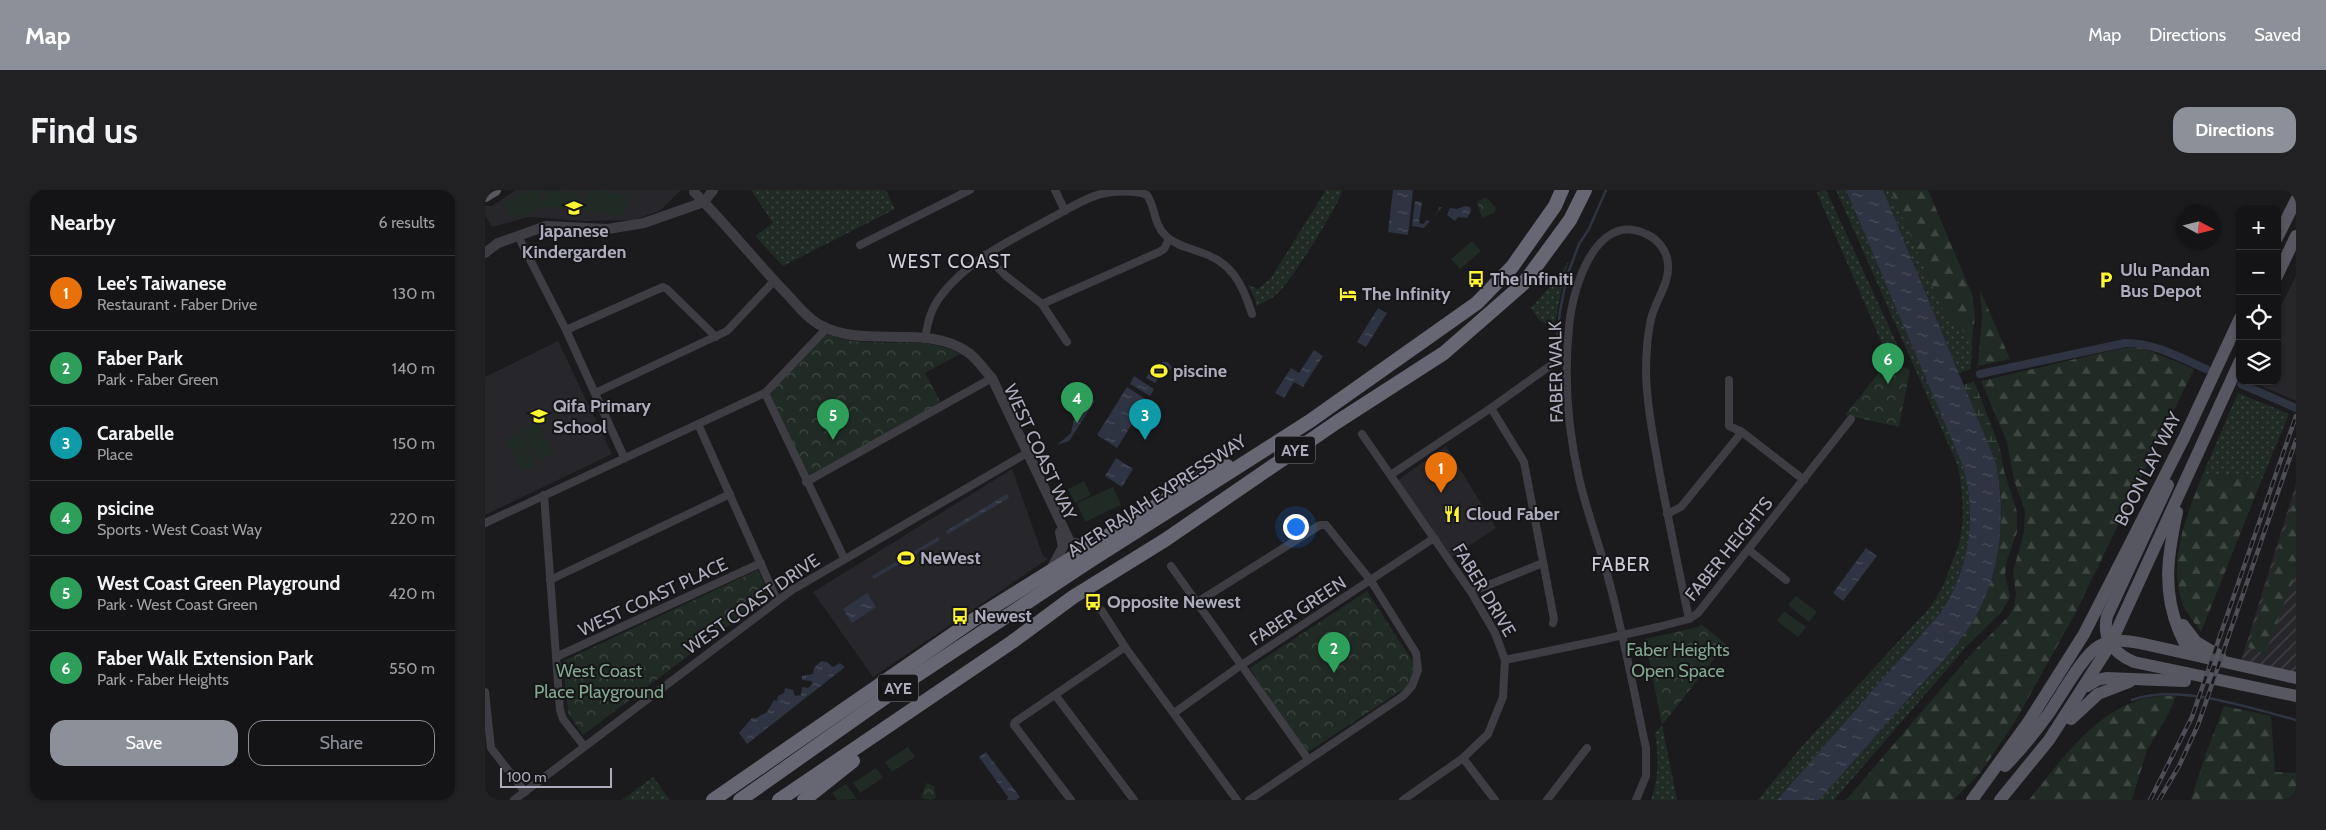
<!DOCTYPE html>
<html lang="en">
<head>
<meta charset="utf-8">
<style>
  :root { --surface:#141416; --page:#212123; --text:#f1f3f6; --muted:#9d9ea1; --line:#333335; --accent:#8c9099 }
  body { margin:0; font-family:Cabin,sans-serif; background:var(--page); color:var(--text) }
  .controls { position:absolute; right:15px; top:15px; display:grid; overflow:hidden; border-radius:10px; box-shadow:0 1px 4px #0004 }
  .controls button { width:45px; height:45px; display:grid; place-items:center; padding:0; border:0; border-bottom:1px solid var(--line); background:var(--surface); color:var(--text); font:25px sans-serif }
  .compass { position:absolute; left:1691px; top:15px; width:45px; height:45px; border-radius:50%; background:var(--surface); box-shadow:0 1px 4px #0004; rotate:97deg }
  .scale { position:absolute; left:15px; bottom:12px; width:112px; box-sizing:border-box; padding-left:5px; border:2px solid #acacbd; border-top:0; font-size:14px; line-height:18px; white-space:nowrap; color:#acacbd; -webkit-text-stroke:4px #161518; paint-order:stroke }
  .you { position:absolute; left:810px; top:336px; width:18px; height:18px; margin:-12px; border:4px solid #fff; border-radius:50%; background:#1a73e8; box-shadow:0 0 0 8px #1a73e833 }
  .badge { display:grid; place-items:center; width:32px; height:32px; border-radius:50%; background:var(--accent); color:#fff; font-size:16px; font-weight:700 }
  .pin { position:absolute; translate:-50% -41px; filter:drop-shadow(0 1px 2px #0008) }
  .pin::after { content:''; position:absolute; top:26px; width:18px; height:15px; background:inherit; clip-path:polygon(0 0,100% 0,50% 100%) }
  .list { margin:0; padding:0; list-style:none }
  h2 { display:flex; justify-content:space-between; align-items:center; height:65px; margin:0; padding:0 20px; font-size:21px }
  h2 small { font-size:16px; font-weight:400; color:var(--muted) }
  .list li { display:grid; grid-template-columns:32px 1fr auto; gap:15px; align-items:center; box-sizing:border-box; height:75px; padding:0 20px; border-top:1px solid var(--line) }
  .list b { display:block; font-size:19px; white-space:nowrap }
  .list p { margin:0; font-size:16px; white-space:nowrap; color:var(--muted) }
  .list em { font-size:16px; font-style:normal; color:var(--muted) }
  .actions { display:flex; gap:10px; padding:15px 20px }
  .actions a { flex:1; padding:11px 0; border:1px solid var(--accent); border-radius:15px; text-align:center; font-size:18px; color:var(--accent) }
  .actions .main { background:var(--accent); color:#fff }
  .icon { flex:none; width:28px; height:28px; fill:none; stroke:currentColor; stroke-width:2; stroke-linecap:round; stroke-linejoin:round }
  .map { position:relative; flex:none; width:1811px; height:610px; overflow:hidden; border-radius:15px }
  header { display:flex; align-items:center; gap:30px; box-sizing:border-box; height:70px; padding:0 25px; background:var(--accent); color:#fff }
  header strong { font-size:24px }
  nav { display:flex; gap:28px; margin-inline-start:auto; font-size:18px }
  .intro { display:flex; align-items:center; justify-content:space-between; box-sizing:border-box; height:120px; padding:0 30px }
  h1 { margin:0; font-size:35px }
  .button { padding:12px 22px; border-radius:15px; background:var(--accent); color:#fff; font-size:18px; font-weight:700 }
  main { display:flex; gap:30px; padding:0 30px }
  aside { flex:1; background:var(--surface); border-radius:15px; box-shadow:0 1px 4px #0004 }
  .map>svg:first-child { display:block }
  .built { fill:#27262a }
  .industrial { fill:url(#industrial-furrows) }
  .grass { fill:url(#grass-dots) }
  .forest { fill:url(#forest-firs) }
  .wetland { fill:url(#wetland-marsh) }
  .park { fill:url(#park-crowns) }
  .pitch { fill:#212b25 }
  .water { fill:url(#water-ripples) }
  .lines { fill:none; stroke-linecap:round; stroke-linejoin:round }
  .stream { stroke:#2f3442; stroke-width:2.5 }
  .canal { stroke:#2f3442; stroke-width:8 }
  .minor { stroke:#3e3d44; stroke-width:8 }
  .tertiary { stroke:#3e3d44; stroke-width:10 }
  .primary { stroke:#575761; stroke-width:12 }
  .motorway { stroke:#676773; stroke-width:14 }
  .rail-casing { stroke:#4e4e57; stroke-width:4.5 }
  .rail { stroke:#161518; stroke-width:2.5; stroke-dasharray:8; stroke-linecap:butt }
  .minor-bridge { stroke:#3e3d44; stroke-width:8 }
  .labels { text-anchor:middle; dominant-baseline:central; stroke-width:4; stroke-linejoin:round; paint-order:stroke }
  .shield { fill:#161518; stroke:#7f7f8c; stroke-width:1 }
  .shield-label { font-size:16px; font-weight:bold; fill:#acacbd }
  .poi-label { font-size:18px; font-weight:bold; fill:#acacbd; stroke:#161518; text-anchor:start }
  .street-label { font-size:18px; fill:#acacbd; stroke:#161518 }
  .park-label { font-size:18px; fill:#82a990; stroke:#161518 }
  .neighbourhood-label { font-size:19px; letter-spacing:1px; fill:#cecdd9; stroke:#161518 }
</style>
</head>
<body>
<header>
<strong>Map</strong>
<nav><a>Map</a><a>Directions</a><a>Saved</a></nav>
</header>
<div class="intro"><h1>Find us</h1><a class="button">Directions</a></div>
<main>
<aside>
<h2>Nearby<small>6 results</small></h2>
<ul class="list">
<li><span class="badge" style="background:#e8710a">1</span><div><b>Lee’s Taiwanese</b><p>Restaurant · Faber Drive</p></div><em>130 m</em></li>
<li><span class="badge" style="background:#2e9e5b">2</span><div><b>Faber Park</b><p>Park · Faber Green</p></div><em>140 m</em></li>
<li><span class="badge" style="background:#0f9aa8">3</span><div><b>Carabelle</b><p>Place</p></div><em>150 m</em></li>
<li><span class="badge" style="background:#2e9e5b">4</span><div><b>psicine</b><p>Sports · West Coast Way</p></div><em>220 m</em></li>
<li><span class="badge" style="background:#2e9e5b">5</span><div><b>West Coast Green Playground</b><p>Park · West Coast Green</p></div><em>420 m</em></li>
<li><span class="badge" style="background:#2e9e5b">6</span><div><b>Faber Walk Extension Park</b><p>Park · Faber Heights</p></div><em>550 m</em></li>
</ul>
<div class="actions"><a class="main">Save</a><a>Share</a></div>
</aside>
<div class="map">
<svg width="1811" height="610" viewBox="0 0 1811 610">
  <defs>
    <pattern id="industrial-furrows" width="10" height="10" patternUnits="userSpaceOnUse" patternTransform="scale(1.25)"><rect width="10" height="10" fill="#27262a"/><path d="M-1 1l2-2M0 10L10 0M9 11l2-2" fill="none" stroke="#444347"/></pattern>
    <pattern id="grass-dots" width="8" height="8" patternUnits="userSpaceOnUse" patternTransform="scale(1.25)"><rect width="8" height="8" fill="#212b25"/><path d="M2 2h.1M6 6h.1" fill="none" stroke="#3f4743" stroke-width="1.8" stroke-linecap="round"/></pattern>
    <pattern id="forest-firs" width="22" height="20" patternUnits="userSpaceOnUse" patternTransform="scale(1.25)"><rect width="22" height="20" fill="#212b25"/><path d="M5 1l3.5 6h-7zM16 11l3.5 6h-7z" fill="#3f4743"/></pattern>
    <pattern id="wetland-marsh" width="20" height="14" patternUnits="userSpaceOnUse" patternTransform="scale(1.25)"><rect width="20" height="14" fill="#212b25"/><path d="M1 5h8M5 5V1M11 12h8M15 12V8" fill="none" stroke="#3f4743"/></pattern>
    <pattern id="park-crowns" width="20" height="18" patternUnits="userSpaceOnUse" patternTransform="scale(1.25)"><rect width="20" height="18" fill="#212b25"/><path d="M2 6a3 3 0 1 1 6 0M12 15a3 3 0 1 1 6 0" fill="none" stroke="#3f4743"/></pattern>
    <pattern id="water-ripples" width="26" height="14" patternUnits="userSpaceOnUse" patternTransform="scale(1.25)"><rect width="26" height="14" fill="#2f3442"/><path d="M2 4q2-2 4 0t4 0M15 11q2-2 4 0t4 0" fill="none" stroke="#4a4f5b"/></pattern>
  </defs>
  <rect width="100%" height="100%" fill="#1b1a1d"/>
  <g class="built">
    <polygon points="31,0 196,0 176,20 149,30 99,31 44,27 7,37 0,25 0,16 7,16"/>
    <polygon points="1811,86 1811,211 1765,191 1792,191 1792,124"/>
    <polygon points="73,151 127,264 0,325 0,187"/>
    <polygon points="961,256 1011,338 967,367 913,290"/>
    <polygon points="527,279 558,366 563,369 388,487 328,402"/>
  </g>
  <polygon class="industrial" points="1811,294 1811,486 1756,471"/>
  <g class="grass">
    <polygon points="266,0 401,0 410,19 298,76 270,46 288,33"/>
    <path d="M841,0h17c-7,19 -50,88 -64,102 -7,7 -15,11 -23,14v-5l-8,-16 10,4 13,-11z"/>
    <polygon points="1338,0 1341,0 1417,165 1404,170 1332,3"/>
    <path d="M1351,0h10l117,276c14,50 7,102 -22,146l-164,188h-19l45,-55 129,-140 11,-19 16,-42 4,-24 -1,-29 -4,-25z"/>
    <polygon points="1398,0 1406,0 1456,116 1487,151 1486,179 1474,183"/>
    <polygon points="1084,71 1079,87 1069,138 1054,130 1046,118 1071,90"/>
    <polygon points="1753,203 1804,224 1777,289 1718,284"/>
    <polygon points="1476,449 1482,456 1349,610 1334,610"/>
    <path d="M1177,535l15,75h-26c8,-24 8,-42 4,-67z"/>
    <polygon points="168,587 185,610 137,610"/>
  </g>
  <g class="forest">
    <polygon points="1406,0 1443,0 1487,104 1490,126 1487,151 1456,116"/>
    <polygon points="1495,100 1525,169 1493,176 1497,127"/>
    <polygon points="1638,158 1658,158 1709,179 1590,424 1528,535 1495,583 1468,610 1361,610 1487,463 1523,427 1529,417 1531,404 1528,382 1539,342 1540,321 1529,290 1522,252 1496,191"/>
    <path d="M1515,258l4,23 13,41v20l-10,28 -2,14 5,23 -9,16 -34,33 -6,-7c35,-57 49,-110 35,-176l4,-7z"/>
    <path d="M1718,284l59,5 -61,153c-6,-9 -15,-19 -19,-30 -14,-43 5,-88 21,-128z"/>
    <polygon points="1811,305 1811,382 1780,464 1763,457"/>
    <path d="M1691,506l-7,17 -22,37 -15,50h-103c38,-47 79,-109 147,-104z"/>
    <polygon points="1739,516 1786,526 1790,582 1811,583 1811,610 1706,610 1721,563"/>
  </g>
  <polygon class="wetland" points="1489,191 1515,258 1515,266 1511,273 1478,195"/>
  <g class="park">
    <polygon points="999,8 1002,8 1011,18 1009,23 997,28 992,12"/>
    <path d="M339,142c42,22 95,-1 136,22l-35,19 16,30 -132,75 -40,-86z"/>
    <polygon points="1404,170 1425,180 1414,237 1360,225"/>
    <polygon points="273,380 284,405 98,545 83,523 78,471"/>
    <polygon points="882,401 932,478 926,494 820,564 765,478"/>
    <polygon points="1216,434 1241,454 1177,535 1160,449 1213,437"/>
    <polygon points="441,593 449,596 451,608 446,610 436,608"/>
  </g>
  <g class="pitch">
    <polygon points="45,0 55,0 59,14 62,0 97,4 95,21 60,16 28,29 19,12"/>
    <polygon points="101,0 113,0 143,6 138,27 97,19"/>
    <polygon points="987,51 996,61 975,79 966,69"/>
    <polygon points="53,233 69,264 54,272 38,240"/>
    <polygon points="36,242 51,274 36,281 20,250"/>
    <polygon points="599,291 606,305 590,313 583,299"/>
    <polygon points="628,297 636,315 600,332 592,313"/>
    <polygon points="1311,406 1332,422 1324,432 1303,415"/>
    <polygon points="1299,421 1321,437 1313,447 1292,431"/>
    <polygon points="1196,450 1200,466 1176,471 1173,454"/>
    <polygon points="423,557 430,567 407,582 400,572"/>
    <polygon points="391,578 398,588 375,603 368,593"/>
    <polygon points="361,594 372,609 352,610 347,603"/>
  </g>
  <g class="water">
    <polygon points="908,0 928,0 923,45 903,42"/>
    <path d="M1361,0h37l113,273c12,60 3,128 -36,177 -16,21 -35,40 -53,60 -29,33 -58,67 -88,100h-42l164,-188c29,-44 36,-96 22,-146z"/>
    <polygon points="930,11 937,12 934,33 939,34 941,30 945,31 953,21 954,17 957,17 939,38 927,36"/>
    <polygon points="980,16 985,17 986,21 982,28 973,27 970,31 962,25 965,18 972,19"/>
    <polygon points="893,118 902,123 881,157 872,152"/>
    <polygon points="829,160 838,166 818,197 809,192 799,208 790,203 806,178 814,183"/>
    <polygon points="678,172 683,172 687,177 681,185 677,183 670,193 661,188 666,179"/>
    <polygon points="649,186 669,199 665,206 645,194"/>
    <polygon points="642,197 662,210 632,258 612,245"/>
    <polygon points="605,207 610,211 584,251 572,255 586,243 590,224 596,220 599,211"/>
    <polygon points="631,268 648,279 637,297 620,286"/>
    <polygon points="522,304 524,308 463,344 461,341"/>
    <polygon points="453,347 455,350 389,389 387,386"/>
    <polygon points="1381,358 1392,366 1358,411 1348,403"/>
    <polygon points="382,403 391,417 367,433 358,419"/>
    <polygon points="336,471 342,472 348,477 355,473 360,477 262,554 254,543 267,528 271,528 282,522 289,510 292,511 293,506 299,503 300,498 308,500 310,506 316,505 317,497 323,498 328,493 326,491 317,490 317,486 328,484 329,478"/>
    <polygon points="501,562 535,607 531,610 522,610 523,607 494,567"/>
  </g>
  <g class="lines">
    <g class="stream">
      <polyline points="1071,159 1075,121 1082,86 1094,54 1104,39 1121,0"/>
      <path d="M1647,510c45,-17 118,8 164,20"/>
    </g>
    <g class="canal">
      <path d="M1495,184l145,-31c30,0 54,14 81,26"/>
      <polyline points="1756,194 1811,218"/>
    </g>
    <g class="minor">
      <polyline points="570,0 580,21"/>
      <polyline points="33,46 81,140 139,267"/>
      <polyline points="375,55 485,0"/>
      <polyline points="500,65 521,86 557,114 582,152"/>
      <polyline points="557,114 674,62 679,59 684,49"/>
      <polyline points="81,140 178,97 182,99 231,147"/>
      <path d="M440,149c3,-19 6,-31 18,-46 29,-36 71,-54 110,-76 15,-8 32,-19 48,-23 13,-3 34,-4 46,1 9,13 6,29 19,41 8,8 20,11 31,15 34,10 45,31 55,63"/>
      <polyline points="1244,190 1244,236 1257,242 1319,290"/>
      <polyline points="110,203 242,141 289,91"/>
      <polyline points="280,203 359,368"/>
      <polyline points="1006,218 1039,272 1069,429 1068,433"/>
      <polyline points="213,234 292,410"/>
      <polyline points="877,244 986,402 1010,443 1020,470 1018,507 1003,544 978,568 918,610"/>
      <polyline points="907,284 1006,218 1069,173"/>
      <polyline points="321,292 507,188"/>
      <polyline points="59,305 75,520 78,529 99,556"/>
      <polyline points="1182,324 1196,317 1257,242"/>
      <polyline points="0,333 280,203 342,138"/>
      <polyline points="1264,360 1301,390"/>
      <polyline points="686,376 823,569"/>
      <polyline points="65,390 245,304"/>
      <polyline points="986,402 1058,373"/>
      <polyline points="711,413 835,335 841,335 886,391 931,463 933,480 927,496 918,506 764,610"/>
      <polyline points="617,421 640,457 752,610"/>
      <polyline points="1173,437 1204,429 1213,423 1366,229"/>
      <polyline points="71,467 276,373"/>
      <polyline points="1020,470 1116,450"/>
      <polyline points="0,502 6,558 40,602"/>
      <polyline points="571,506 649,610"/>
      <polyline points="689,523 752,478 949,348"/>
      <polyline points="978,568 1010,610"/>
      <polyline points="29,610 307,400 542,263"/>
      <polyline points="586,610 529,535 530,532 640,457"/>
      <polyline points="1062,610 1102,558"/>
      <path d="M1151,610l10,-24v-28c-12,-55 -22,-112 -37,-167 -9,-35 -22,-68 -30,-103 -11,-48 -15,-102 -10,-151 3,-37 26,-117 77,-93 12,5 21,17 22,30 2,19 -13,37 -17,55 -4,18 -5,36 -5,54 1,34 8,68 14,102 9,48 19,96 29,144"/>
    </g>
    <g class="tertiary">
      <path d="M209,2c33,33 61,69 93,102 10,11 20,24 33,31 46,25 106,-3 149,28 9,7 15,17 23,25l78,164 21,4"/>
      <polyline points="0,63 13,53 61,36 123,39 159,33 219,12 228,0"/>
      <polyline points="565,381 578,357 575,342"/>
    </g>
    <g class="primary">
      <polyline points="0,6 10,0"/>
      <polyline points="1792,48 1811,10"/>
      <polyline points="1792,86 1811,46"/>
      <path d="M1683,295l-61,131c-5,22 6,37 27,46l162,34"/>
      <path d="M1692,322c-9,42 -15,78 2,119 5,10 7,20 18,24"/>
      <polyline points="1698,435 1711,452 1735,466"/>
      <polyline points="1602,496 1612,490 1621,488 1700,491"/>
      <polyline points="1586,529 1613,504 1644,492"/>
      <path d="M1520,576c16,-16 31,-35 44,-53 12,-17 34,-58 50,-67 15,-8 29,-5 45,-2l152,34"/>
      <polyline points="1487,610 1544,531 1599,444 1699,248 1755,128"/>
      <polyline points="1515,610 1564,550 1625,455 1755,171"/>
    </g>
    <g class="motorway">
      <polyline points="228,610 497,424 720,285 742,276"/>
      <polyline points="255,610 425,490 605,371 825,231 992,113 1027,77 1070,16 1077,0"/>
      <polyline points="294,610 527,452 588,407 680,350 852,232 959,163 1038,94 1085,30 1100,0"/>
      <polyline points="319,610 368,571"/>
    </g>
    <g class="rail-casing">
      <g id="rail">
        <polyline points="1665,610 1707,527 1811,226"/>
        <polyline points="1674,610 1694,576 1713,535 1811,250"/>
      </g>
    </g>
    <use href="#rail" class="rail"/>
    <polyline class="minor-bridge" points="1116,450 1173,437"/>
  </g>
  <defs>
    <g id="school-bare" transform="scale(1.35)"><path d="M0-5L7-2L0 1L-7-2ZM-4 1L0 2.5L4 1V4Q0 6-4 4Z" fill="#fef531" stroke="#161518" stroke-width="2.5" paint-order="stroke"/></g>
    <g id="bus-bare" transform="scale(1.35)"><path d="M-5-6H5V4H4V6H2V4H-2V6H-4V4H-5ZM-3.5-4V0h7V-4ZM-3.5 1.2v1.5H-2V1.2ZM2 1.2v1.5H3.5V1.2Z" fill="#fef531" stroke="#161518" stroke-width="2.5" paint-order="stroke"/></g>
    <g id="parking-bare" transform="scale(1.35)"><path d="M-3.5-5.5H1a3.5 3.5 0 0 1 0 7H-1V5.5H-3.5ZM-1-3.4V-.6H.8a1.4 1.4 0 0 0 0-2.8Z" fill="#fef531" stroke="#161518" stroke-width="2.5" paint-order="stroke"/></g>
    <g id="hotel-bare" transform="scale(1.35)"><path d="M-6-4.5h1.5V1H6V5H4.5V3h-9V5H-6ZM-4 0a1.8 1.8 0 1 1 3.6 0ZM.5 0V-2.5h3Q6-2.5 6 0Z" fill="#fef531" stroke="#161518" stroke-width="2.5" paint-order="stroke"/></g>
    <g id="stadium-bare" transform="scale(1.35)"><path d="M0-5a6.5 5 0 1 0 0 10a6.5 5 0 1 0 0-10ZM-3.5-1.8h7v3.6h-7Z" fill="#fef531" stroke="#161518" stroke-width="2.5" paint-order="stroke"/></g>
    <g id="restaurant-bare" transform="scale(1.35)"><path d="M-5-6h1v4h1v-4h1v4h1v-4h1v5L-1.5 .5V6h-2V.5L-5-1ZM5-6V6H3V1.5H1.5Q1.5-4 5-6Z" fill="#fef531" stroke="#161518" stroke-width="2.5" paint-order="stroke"/></g>
  </defs>
  <g fill-rule="evenodd">
    <use href="#school-bare" x="89" y="18"/>
    <use href="#bus-bare" x="991" y="89"/>
    <use href="#parking-bare" x="1621" y="90"/>
    <use href="#hotel-bare" x="863" y="104"/>
    <use href="#stadium-bare" x="674" y="181"/>
    <use href="#school-bare" x="54" y="226"/>
    <use href="#restaurant-bare" x="967" y="324"/>
    <use href="#stadium-bare" x="421" y="368"/>
    <use href="#bus-bare" x="608" y="412"/>
    <use href="#bus-bare" x="475" y="426"/>
  </g>
  <g class="labels">
    <g class="shield">
      <rect x="790" y="246.5" width="40" height="27" rx="4"/>
      <rect x="393" y="484.5" width="40" height="27" rx="4"/>
    </g>
    <g class="shield-label">
      <text x="810" y="260">AYE</text>
      <text x="413" y="498">AYE</text>
    </g>
    <g class="poi-label">
      <text x="89" y="41" text-anchor="middle">Japanese<tspan x="89" dy="21">Kindergarden</tspan></text>
      <text x="1635" y="80">Ulu Pandan<tspan x="1635" dy="21">Bus Depot</tspan></text>
      <text x="1005" y="89">The Infiniti</text>
      <text x="877" y="104">The Infinity</text>
      <text x="688" y="181">piscine</text>
      <text x="68" y="216">Qifa Primary<tspan x="68" dy="21">School</tspan></text>
      <text x="981" y="324">Cloud Faber</text>
      <text x="435" y="368">NeWest</text>
      <text x="622" y="412">Opposite Newest</text>
      <text x="489" y="426">Newest</text>
    </g>
    <g class="street-label">
      <text transform="translate(1071 182) rotate(-91)">FABER WALK</text>
      <text transform="translate(555 262) rotate(65)">WEST COAST WAY</text>
      <text transform="translate(1663 279) rotate(-63)">BOON LAY WAY</text>
      <text transform="translate(672 306) rotate(-33)">AYER RAJAH EXPRESSWAY</text>
      <text transform="translate(1244 359) rotate(-51)">FABER HEIGHTS</text>
      <text transform="translate(999 400) rotate(59)">FABER DRIVE</text>
      <text transform="translate(168 407) rotate(-25)">WEST COAST PLACE</text>
      <text transform="translate(267 414) rotate(-35)">WEST COAST DRIVE</text>
      <text transform="translate(813 421) rotate(-33)">FABER GREEN</text>
    </g>
    <g class="park-label">
      <text x="1193" y="460">Faber Heights<tspan x="1193" dy="21">Open Space</tspan></text>
      <text x="114" y="481">West Coast<tspan x="114" dy="21">Place Playground</tspan></text>
    </g>
    <g class="neighbourhood-label">
      <text x="465" y="71">WEST COAST</text>
      <text x="1136" y="374">FABER</text>
    </g>
  </g>
</svg>
<div class="controls">
<button>+</button>
<button>−</button>
<button><svg class="icon" aria-label="locate" viewBox="0 0 24 24"><circle cx="12" cy="12" r="6"/><path d="M12 2v4M12 18v4M2 12h4M18 12h4"/></svg></button>
<button><svg class="icon" aria-label="layers" viewBox="0 0 24 24"><path d="M12 4l9 5-9 5-9-5zM3 14l9 5 9-5"/></svg></button>
</div>
<svg class="compass" viewBox="-18 -18 36 36"><path d="M0-13l5 13h-10z" fill="#e53935"/><path d="M0 13l5-13h-10z" fill="#9d9ea1"/></svg>
<div class="scale">100 m</div>
<div class="you"></div>
<div class="pin badge" style="left:956px;top:303px;background:#e8710a">1</div>
<div class="pin badge" style="left:849px;top:483px;background:#2e9e5b">2</div>
<div class="pin badge" style="left:660px;top:250px;background:#0f9aa8">3</div>
<div class="pin badge" style="left:592px;top:233px;background:#2e9e5b">4</div>
<div class="pin badge" style="left:348px;top:250px;background:#2e9e5b">5</div>
<div class="pin badge" style="left:1403px;top:194px;background:#2e9e5b">6</div>
</div>
</main>
</body>
</html>
